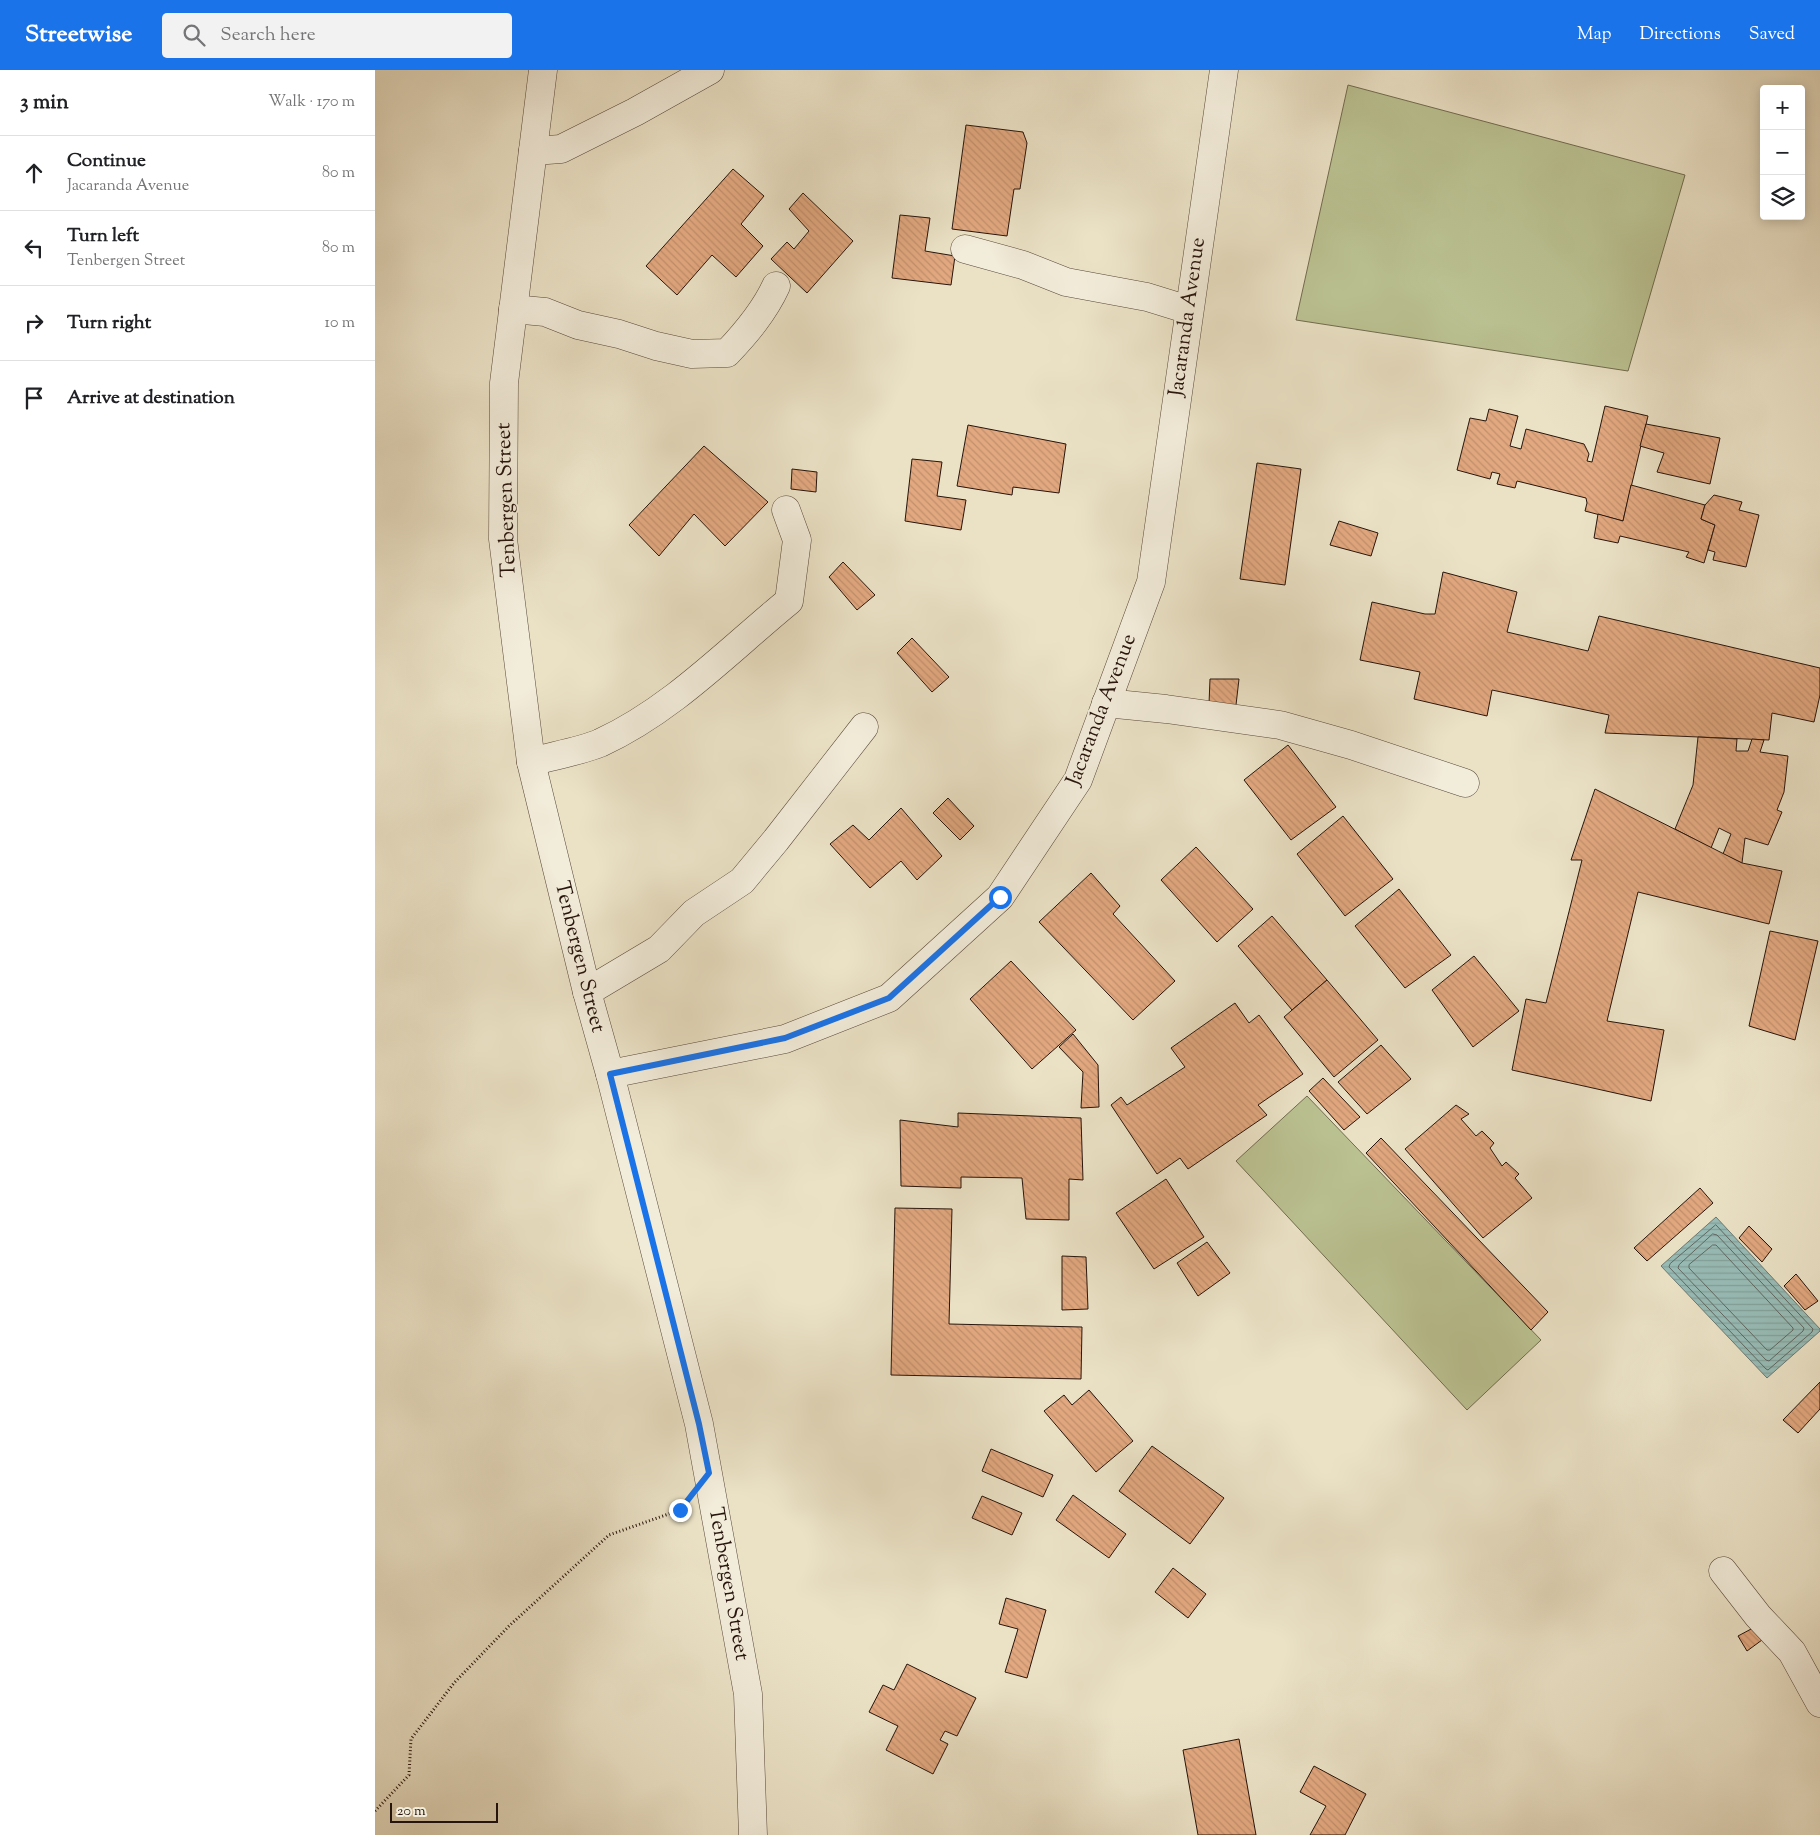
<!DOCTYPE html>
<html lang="en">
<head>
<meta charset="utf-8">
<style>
  :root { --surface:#fff; --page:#f2f2f2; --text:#202124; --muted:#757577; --line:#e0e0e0; --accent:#1a73e8 }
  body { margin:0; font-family:"Sorts Mill Goudy",serif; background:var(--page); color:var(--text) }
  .controls { position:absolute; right:15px; top:15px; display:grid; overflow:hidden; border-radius:5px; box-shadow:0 2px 12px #0003 }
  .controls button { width:45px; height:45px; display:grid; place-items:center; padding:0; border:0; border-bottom:1px solid var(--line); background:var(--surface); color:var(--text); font:25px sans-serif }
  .scale { position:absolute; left:15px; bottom:12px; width:108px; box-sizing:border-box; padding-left:5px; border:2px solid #27140c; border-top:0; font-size:14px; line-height:18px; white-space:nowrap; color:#27140c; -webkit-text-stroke:4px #f2ecda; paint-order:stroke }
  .stop { position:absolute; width:15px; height:15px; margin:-11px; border:4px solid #1a73e8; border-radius:50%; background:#fff }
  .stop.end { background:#1a73e8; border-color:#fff; box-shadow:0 1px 5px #0008 }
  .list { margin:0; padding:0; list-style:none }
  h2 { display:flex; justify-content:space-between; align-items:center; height:65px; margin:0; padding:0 20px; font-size:21px }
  h2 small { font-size:16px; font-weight:400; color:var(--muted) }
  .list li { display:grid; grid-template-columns:32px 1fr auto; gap:15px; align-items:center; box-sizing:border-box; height:75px; padding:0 20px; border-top:1px solid var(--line) }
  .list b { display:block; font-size:19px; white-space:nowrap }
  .list p { margin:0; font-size:16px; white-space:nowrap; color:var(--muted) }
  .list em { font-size:16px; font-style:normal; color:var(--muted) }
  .icon { flex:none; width:28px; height:28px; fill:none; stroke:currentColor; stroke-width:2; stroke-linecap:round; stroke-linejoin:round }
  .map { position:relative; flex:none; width:1445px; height:1765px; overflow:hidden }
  header { display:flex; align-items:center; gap:30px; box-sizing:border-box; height:70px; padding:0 25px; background:var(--accent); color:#fff }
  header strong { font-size:24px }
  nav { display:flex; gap:28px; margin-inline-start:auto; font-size:18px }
  .search { width:350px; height:45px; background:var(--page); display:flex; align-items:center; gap:12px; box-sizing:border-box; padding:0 18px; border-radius:5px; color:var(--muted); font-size:19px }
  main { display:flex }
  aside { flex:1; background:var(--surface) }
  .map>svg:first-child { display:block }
  .pitch { fill:#bbc292; stroke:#716b4f }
  .water { fill:url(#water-rules); stroke:#6b7973 }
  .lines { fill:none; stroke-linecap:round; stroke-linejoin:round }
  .shore { stroke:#606862; stroke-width:1 }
  .building { fill:url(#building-back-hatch); stroke:#27140c }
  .minor-casing { stroke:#58483a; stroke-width:29 }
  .path { stroke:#27140c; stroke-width:3; stroke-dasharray:1 2.5; stroke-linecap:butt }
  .minor { stroke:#f2ecda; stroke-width:28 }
  .route { stroke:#1a73e8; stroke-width:6 }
  .labels { text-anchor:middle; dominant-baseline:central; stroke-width:4; stroke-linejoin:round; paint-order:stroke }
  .street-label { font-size:21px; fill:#27140c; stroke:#f2ecda }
</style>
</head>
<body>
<header>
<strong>Streetwise</strong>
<div class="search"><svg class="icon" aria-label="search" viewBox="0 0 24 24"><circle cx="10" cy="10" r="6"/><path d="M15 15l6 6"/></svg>Search here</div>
<nav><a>Map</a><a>Directions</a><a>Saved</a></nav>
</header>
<main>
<aside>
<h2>3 min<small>Walk · 170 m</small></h2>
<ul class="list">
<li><svg class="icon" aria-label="ahead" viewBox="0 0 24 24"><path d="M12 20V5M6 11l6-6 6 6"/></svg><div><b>Continue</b><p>Jacaranda Avenue</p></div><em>80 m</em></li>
<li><svg class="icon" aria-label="left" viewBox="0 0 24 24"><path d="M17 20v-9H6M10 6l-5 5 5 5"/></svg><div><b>Turn left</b><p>Tenbergen Street</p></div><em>80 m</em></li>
<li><svg class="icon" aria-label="right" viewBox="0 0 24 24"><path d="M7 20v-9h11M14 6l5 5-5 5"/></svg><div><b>Turn right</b></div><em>10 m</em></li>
<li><svg class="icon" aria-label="arrive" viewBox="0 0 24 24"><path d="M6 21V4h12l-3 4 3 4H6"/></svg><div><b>Arrive at destination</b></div></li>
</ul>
</aside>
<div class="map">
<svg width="1445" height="1765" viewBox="0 0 1445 1765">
  <defs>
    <pattern id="water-rules" width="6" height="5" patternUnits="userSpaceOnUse" patternTransform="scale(1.25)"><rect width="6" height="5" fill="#98bdb7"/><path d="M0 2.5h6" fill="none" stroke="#83a29c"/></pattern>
    <pattern id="building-back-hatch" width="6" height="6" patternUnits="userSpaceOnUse" patternTransform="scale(1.25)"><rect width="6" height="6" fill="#e2a87f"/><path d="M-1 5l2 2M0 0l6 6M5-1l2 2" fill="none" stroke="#c2906d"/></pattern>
  </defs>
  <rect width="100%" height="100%" fill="#ebe2c6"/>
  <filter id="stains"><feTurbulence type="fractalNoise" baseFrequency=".004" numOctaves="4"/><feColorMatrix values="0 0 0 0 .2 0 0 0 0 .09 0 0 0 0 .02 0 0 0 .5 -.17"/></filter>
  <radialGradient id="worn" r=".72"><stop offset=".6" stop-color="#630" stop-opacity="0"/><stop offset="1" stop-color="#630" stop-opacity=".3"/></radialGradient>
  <g class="pitch">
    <polygon points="973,15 1310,105 1253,301 921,250"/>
    <polygon points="932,1026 1166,1270 1092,1340 861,1091"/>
  </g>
  <polygon class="water" points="1341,1147 1445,1259 1445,1261 1392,1308 1286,1196"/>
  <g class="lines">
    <g class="shore">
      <polygon points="1341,1155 1438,1259 1437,1262 1393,1300 1391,1299 1294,1197 1295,1194"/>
      <polygon points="1338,1164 1342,1165 1429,1258 1428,1261 1394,1291 1391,1290 1303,1198 1304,1195"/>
      <polygon points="1338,1175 1341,1175 1418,1258 1418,1260 1395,1280 1392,1280 1314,1198 1314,1195"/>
    </g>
  </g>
  <g class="building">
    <polygon points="591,55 648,62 652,73 645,119 639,119 632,166 577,159"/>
    <polygon points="358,99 389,126 366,154 388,176 361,207 337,185 302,225 271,196"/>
    <polygon points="428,123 478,171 432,223 396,189 412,172 419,179 434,161 414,139"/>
    <polygon points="525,145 555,148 550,181 580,186 576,215 517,208"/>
    <polygon points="1230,336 1273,346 1248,451 1210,441 1212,433 1211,428 1142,411 1140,418 1122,414 1125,404 1117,402 1115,409 1082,400 1095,348 1111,351 1114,339 1143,346 1135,376 1146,379 1151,359 1209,374 1214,384 1212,391 1217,392"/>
    <polygon points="1271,354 1345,368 1335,414 1282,402 1289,383 1265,376"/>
    <polygon points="593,355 691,374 684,423 638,417 637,425 582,416"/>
    <polygon points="329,376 393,432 350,476 319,444 284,486 254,455"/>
    <polygon points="537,389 567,392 562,426 591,430 586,460 530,451"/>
    <polygon points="882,393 926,399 910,515 865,509"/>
    <polygon points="417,399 442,402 441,422 416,419"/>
    <polygon points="1256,415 1330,435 1326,449 1340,455 1329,493 1311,487 1314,482 1245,466 1243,473 1219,468 1223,444 1248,451"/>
    <polygon points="1339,425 1367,432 1364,440 1384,445 1371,497 1338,490 1340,482 1333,480 1340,455 1326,449 1330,435"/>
    <polygon points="964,451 1003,463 996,486 955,475"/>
    <polygon points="468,492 500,525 482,540 454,507"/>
    <polygon points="1068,502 1142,522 1132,562 1213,581 1224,546 1445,598 1445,625 1439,652 1397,643 1394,670 1230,663 1234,645 1117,620 1112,646 1039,629 1045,602 985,590 997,532 1050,544 1060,544"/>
    <polygon points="537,568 574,607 557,622 522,583"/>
    <polygon points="835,609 864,609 861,635 834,634"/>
    <polygon points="1323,667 1362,669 1361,681 1373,681 1377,669 1389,670 1385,682 1413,686 1409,722 1402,740 1407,742 1393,775 1370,768 1367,793 1348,784 1356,764 1344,758 1336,778 1300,759 1318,715"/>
    <polygon points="913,675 961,737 916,770 869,710"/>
    <polygon points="1220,719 1367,793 1407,801 1394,854 1263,822 1232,951 1289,960 1276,1031 1137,1000 1151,929 1171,933 1207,790 1196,790"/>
    <polygon points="573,728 599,756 585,770 558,743"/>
    <polygon points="526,738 567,786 542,810 526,791 495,818 455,774 478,755 494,770"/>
    <polygon points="968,746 1018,809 970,846 922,784"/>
    <polygon points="821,777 878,839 842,872 786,810"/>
    <polygon points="716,803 745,836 738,844 800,911 758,950 664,852"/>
    <polygon points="1024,819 1076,885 1030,918 980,856"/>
    <polygon points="897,846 952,910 917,940 863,876"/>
    <polygon points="1395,861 1443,871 1420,970 1374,956"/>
    <polygon points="1099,886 1144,941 1098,977 1057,920"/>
    <polygon points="636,891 701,960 657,999 595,929"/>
    <polygon points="952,910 1003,970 959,1007 909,947"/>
    <polygon points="860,933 874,953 884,945 928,1004 883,1035 892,1045 813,1099 805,1088 782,1104 736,1035 746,1027 752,1035 810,997 796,978"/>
    <polygon points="698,964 723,995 724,1037 706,1038 708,1002 684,977"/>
    <polygon points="1006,975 1036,1009 992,1044 963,1012"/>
    <polygon points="948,1008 985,1047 969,1060 934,1021"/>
    <polygon points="1081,1035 1094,1044 1086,1049 1101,1066 1107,1061 1119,1073 1115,1078 1127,1096 1131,1092 1144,1104 1140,1108 1157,1128 1108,1168 1030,1079"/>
    <polygon points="583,1043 706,1048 708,1110 694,1109 694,1150 651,1149 647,1108 586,1107 586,1118 526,1116 525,1050 583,1057"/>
    <polygon points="1006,1068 1173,1242 1156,1260 991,1083"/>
    <polygon points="791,1109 829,1167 779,1199 741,1143"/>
    <polygon points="1325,1118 1338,1133 1272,1191 1259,1178"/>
    <polygon points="520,1138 577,1139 574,1254 707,1257 706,1309 516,1305"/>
    <polygon points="1374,1156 1397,1179 1387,1192 1364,1168"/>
    <polygon points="832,1172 855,1203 823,1226 802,1193"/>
    <polygon points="687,1186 711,1187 713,1239 687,1240"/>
    <polygon points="1421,1204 1443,1231 1430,1240 1409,1216"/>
    <polygon points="1445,1312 1445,1339 1423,1363 1408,1350"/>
    <polygon points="714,1320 758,1371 721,1402 669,1341 689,1325 697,1335"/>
    <polygon points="777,1376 849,1428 815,1474 744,1421"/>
    <polygon points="616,1379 678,1405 668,1427 607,1401"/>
    <polygon points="698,1425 751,1464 734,1488 681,1450"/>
    <polygon points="607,1426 647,1443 637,1465 597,1448"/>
    <polygon points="798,1498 831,1524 813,1548 780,1522"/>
    <polygon points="631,1528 671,1540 652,1608 630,1602 643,1559 624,1554"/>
    <polygon points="1378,1558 1387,1570 1372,1581 1363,1566"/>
    <polygon points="532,1594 601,1628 582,1666 570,1661 565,1670 573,1674 558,1704 511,1680 523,1656 494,1642 508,1615 519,1620"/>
    <polygon points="864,1669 881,1765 823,1765 808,1680"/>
    <polygon points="939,1696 991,1724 970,1765 935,1765 951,1736 925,1722"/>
  </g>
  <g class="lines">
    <g class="minor-casing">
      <g id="minor">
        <polyline points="168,0 129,313 128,469 156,692 212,922 235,1004 324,1354 373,1624 378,1765"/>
        <polyline points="158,81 186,79 260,42 335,0"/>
        <polyline points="590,179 648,195 691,212 772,227 814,240"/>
        <path d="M138,239l32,3 33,13 41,9 37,12 36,8 35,-1c19,-20 37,-41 49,-67"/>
        <polyline points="731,633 791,639 905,655 976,675 1090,713"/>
        <path d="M156,692c21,-6 50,-11 69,-19 72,-33 129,-93 189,-142l8,-61 -11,-30"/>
        <polyline points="212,922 284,879 319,843 367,811 401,770 489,657"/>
        <polyline points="235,1004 410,969 514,928 625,827 703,710 776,512 849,0"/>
        <polyline points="1348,1501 1383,1546 1417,1582 1445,1633"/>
      </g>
    </g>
    <polyline class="path" points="0,1741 34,1705 36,1669 79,1613 134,1556 234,1465 305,1440 307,1437"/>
    <use href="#minor" class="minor"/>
  </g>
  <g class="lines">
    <polyline class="route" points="305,1440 334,1403 324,1354 235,1004 410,968 514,928 625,827"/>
  </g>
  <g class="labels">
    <g class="street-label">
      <text transform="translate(813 247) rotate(-82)">Jacaranda Avenue</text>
      <text transform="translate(132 430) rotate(-92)">Tenbergen Street</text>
      <text transform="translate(727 640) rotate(-69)">Jacaranda Avenue</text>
      <text transform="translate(204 887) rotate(76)">Tenbergen Street</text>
      <text transform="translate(353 1514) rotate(80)">Tenbergen Street</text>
    </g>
  </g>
  <rect width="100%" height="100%" filter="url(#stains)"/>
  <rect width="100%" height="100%" fill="url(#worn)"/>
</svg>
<div class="controls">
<button>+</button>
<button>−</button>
<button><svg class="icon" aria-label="layers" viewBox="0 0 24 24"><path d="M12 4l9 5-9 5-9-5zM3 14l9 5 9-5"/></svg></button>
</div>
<div class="scale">20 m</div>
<div class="stop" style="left:625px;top:827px"></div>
<div class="stop end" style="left:305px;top:1440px"></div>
</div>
</main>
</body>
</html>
